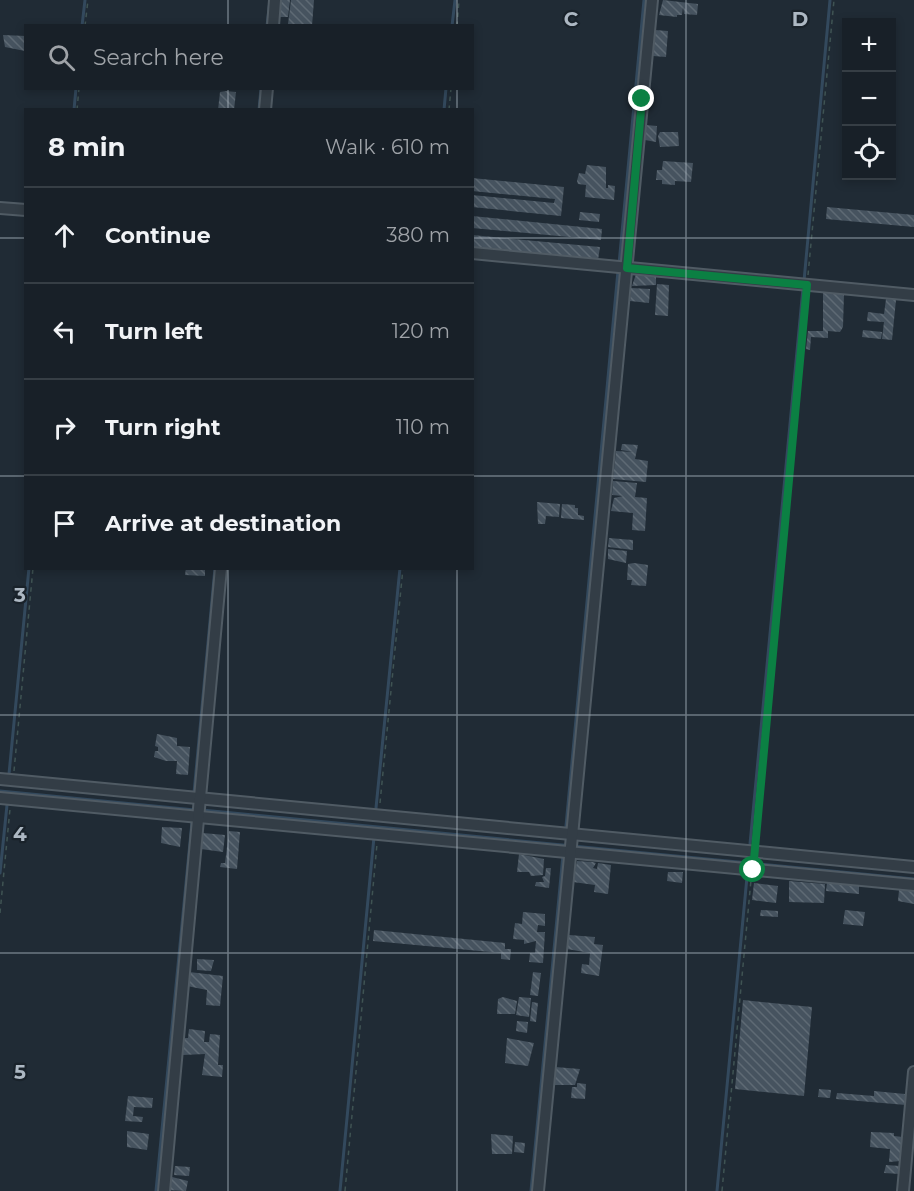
<!DOCTYPE html>
<html lang="en">
<head>
<meta charset="utf-8">
<style>
  :root { --surface:#182028; --page:#212830; --text:#f1f3f6; --muted:#9fa3a8; --line:#363e45 }
  body { margin:0; font-family:Montserrat,sans-serif; background:var(--page); color:var(--text) }
  .controls { position:absolute; right:18px; top:18px; display:grid; overflow:hidden; border-radius:0px; box-shadow:0 3px 9px #0003 }
  .controls button { width:54px; height:54px; display:grid; place-items:center; padding:0; border:0; border-bottom:2px solid var(--line); background:var(--surface); color:var(--text); font:30px sans-serif }
  .stop { position:absolute; width:18px; height:18px; margin:-14px; border:4px solid #0b8043; border-radius:50%; background:#fff }
  .stop.end { background:#0b8043; border-color:#fff; box-shadow:0 2px 6px #0008 }
  .list { margin:0; padding:0; list-style:none }
  h2 { display:flex; justify-content:space-between; align-items:center; height:78px; margin:0; padding:0 24px; font-size:26px }
  h2 small { font-size:20px; font-weight:400; color:var(--muted) }
  .list li { display:grid; grid-template-columns:39px 1fr auto; gap:18px; align-items:center; box-sizing:border-box; height:96px; padding:0 24px; border-top:2px solid var(--line) }
  .list b { display:block; font-size:22px; white-space:nowrap }
  .list em { font-size:20px; font-style:normal; color:var(--muted) }
  .icon { flex:none; width:33px; height:33px; fill:none; stroke:currentColor; stroke-width:2; stroke-linecap:round; stroke-linejoin:round }
  .map { position:relative; flex:none; width:914px; height:1191px; overflow:hidden }
  .search { position:absolute; background:var(--surface); box-shadow:0 3px 9px #0003; left:24px; top:24px; width:450px; height:66px; display:flex; align-items:center; gap:15px; box-sizing:border-box; padding:0 21px; border-radius:0px; color:var(--muted); font-size:22px }
  .panel { position:absolute; background:var(--surface); box-shadow:0 3px 9px #0003; left:24px; top:108px; width:450px; height:462px; border-radius:0px }
  .map>svg:first-child { display:block }
  .lines { fill:none; stroke-linecap:round; stroke-linejoin:round }
  .stream { stroke:#33495d; stroke-width:3 }
  .building { fill:url(#building-back-hatch) }
  .minor-casing { stroke:#505b64; stroke-width:14 }
  .path { stroke:#3f5353; stroke-width:1.5; stroke-dasharray:4.5 4.5; stroke-linecap:butt }
  .minor { stroke:#333d46; stroke-width:10 }
  .route { stroke:#0b8043; stroke-width:8 }
  .grid { fill:none; stroke:#adb8c3; stroke-width:1.5; stroke-opacity:0.55 }
  .grid-label { font-size:20px; text-anchor:middle; font-weight:bold; fill:#adb8c3; stroke:#19222a; stroke-width:4.5; stroke-linejoin:round; paint-order:stroke }
</style>
</head>
<body>
<div class="map">
<svg width="914" height="1191" viewBox="0 0 914 1191">
  <defs>
    <pattern id="building-back-hatch" width="6" height="6" patternUnits="userSpaceOnUse" patternTransform="scale(1.5)"><rect width="6" height="6" fill="#46535f"/><path d="M-1 5l2 2M0 0l6 6M5-1l2 2" fill="none" stroke="#5e6a74"/></pattern>
  </defs>
  <rect width="100%" height="100%" fill="#202b35"/>
  <g class="lines">
    <g class="stream">
      <polyline points="82,26 85,0"/>
      <polyline points="267,26 270,0"/>
      <polyline points="452,26 455,0"/>
      <polyline points="74,110 76,88"/>
      <polyline points="259,110 261,88"/>
      <polyline points="444,110 446,88"/>
      <polyline points="619,264 644,0"/>
      <polyline points="804,281 830,0"/>
      <polyline points="9,774 29,568"/>
      <polyline points="0,791 195,810"/>
      <polyline points="194,793 215,568"/>
      <polyline points="376,808 400,568"/>
      <polyline points="202,810 914,879"/>
      <polyline points="566,826 618,271"/>
      <polyline points="750,844 803,288"/>
      <polyline points="0,873 7,805"/>
      <polyline points="156,1191 192,822"/>
      <polyline points="340,1191 374,837"/>
      <polyline points="531,1191 563,855"/>
      <polyline points="717,1191 747,877"/>
    </g>
  </g>
  <g class="building">
    <polygon points="279,0 290,0 288,17 277,17"/>
    <polygon points="291,0 314,0 312,26 288,24"/>
    <polygon points="663,0 698,4 697,15 684,14 683,7 682,15 677,15 677,17 659,15"/>
    <polygon points="655,30 668,31 666,57 653,56"/>
    <polygon points="3,35 26,36 25,51 5,47"/>
    <polygon points="226,91 236,92 234,110 218,110 220,92"/>
    <polygon points="646,125 657,126 656,142 645,140"/>
    <polygon points="660,132 678,132 679,146 660,147 658,136"/>
    <polygon points="663,161 693,163 691,182 675,181 675,185 662,184 662,180 656,180 657,170 662,170"/>
    <polygon points="587,165 606,167 606,188 608,188 608,185 615,186 614,200 585,197 586,185 578,184 577,181 579,173 585,174"/>
    <polygon points="472,178 564,187 561,216 472,207 472,195 554,203 555,199 472,191"/>
    <polygon points="827,207 914,215 914,227 826,219"/>
    <polygon points="580,212 600,214 599,222 579,220"/>
    <polygon points="472,216 602,229 601,240 472,228"/>
    <polygon points="472,235 600,247 598,260 472,247"/>
    <polygon points="636,274 656,277 656,285 632,286"/>
    <polygon points="657,284 669,285 668,316 655,315"/>
    <polygon points="631,288 650,289 649,303 630,301"/>
    <polygon points="823,292 844,294 843,327 840,332 828,331 828,338 811,337 810,350 806,349 808,331 823,331"/>
    <polygon points="886,299 896,300 892,340 882,339 884,322 867,321 868,312 884,314"/>
    <polygon points="863,330 882,332 881,339 862,337"/>
    <polygon points="622,444 638,445 635,459 648,461 646,482 613,479 616,451 633,452 621,450"/>
    <polygon points="613,481 637,483 635,497 647,498 645,531 632,530 633,513 611,511 614,498 623,496 612,495"/>
    <polygon points="537,502 560,504 559,517 546,516 545,524 538,524"/>
    <polygon points="562,504 575,505 575,508 578,508 578,515 584,516 584,520 561,518"/>
    <polygon points="609,538 633,540 633,550 608,547"/>
    <polygon points="608,549 627,551 626,563 608,559"/>
    <polygon points="634,563 648,565 646,586 631,585 632,580 627,580 628,564"/>
    <polygon points="186,568 205,568 205,576 185,575"/>
    <polygon points="157,734 177,738 177,746 190,747 188,775 176,774 177,761 166,761 154,757 155,751 158,751 158,747 155,746"/>
    <polygon points="162,827 182,828 180,847 161,843"/>
    <polygon points="229,831 240,832 237,869 220,867 221,863 225,863"/>
    <polygon points="203,833 225,835 223,852 201,849"/>
    <polygon points="519,854 544,859 543,875 531,876 529,872 517,872"/>
    <polygon points="577,861 593,862 596,863 593,868 597,869 598,863 611,865 608,894 594,892 595,885 573,882"/>
    <polygon points="546,868 551,868 549,888 535,886 536,882 544,882 542,877 545,876"/>
    <polygon points="668,872 683,872 682,883 667,881"/>
    <polygon points="789,881 825,884 824,903 789,902"/>
    <polygon points="754,883 778,886 776,903 752,900"/>
    <polygon points="827,883 859,886 859,894 826,891"/>
    <polygon points="899,890 914,891 914,904 898,901"/>
    <polygon points="761,910 778,911 778,917 760,916"/>
    <polygon points="845,910 865,912 863,926 843,924"/>
    <polygon points="523,912 545,914 545,926 538,925 537,932 545,932 543,963 529,962 530,953 535,953 536,941 524,944 524,940 513,939 515,923 522,924"/>
    <polygon points="374,930 505,943 505,949 511,949 510,960 501,959 501,953 373,941"/>
    <polygon points="569,935 595,937 594,944 603,945 599,976 581,973 582,964 589,965 590,953 567,949"/>
    <polygon points="197,959 214,960 211,971 197,970"/>
    <polygon points="189,972 223,976 220,1006 206,1005 207,990 187,986"/>
    <polygon points="533,972 541,973 538,996 530,995"/>
    <polygon points="503,997 517,1001 515,1014 497,1014 498,999"/>
    <polygon points="519,997 531,998 529,1017 516,1015"/>
    <polygon points="743,1000 812,1007 804,1096 735,1089"/>
    <polygon points="532,1002 538,1003 536,1022 530,1021"/>
    <polygon points="517,1021 528,1022 527,1033 516,1031"/>
    <polygon points="189,1029 205,1031 204,1042 209,1042 210,1034 220,1035 218,1065 223,1065 222,1077 202,1075 205,1054 183,1055 182,1038 188,1038"/>
    <polygon points="507,1038 534,1043 528,1066 505,1063"/>
    <polygon points="555,1067 580,1069 575,1085 552,1085"/>
    <polygon points="577,1083 586,1084 585,1099 571,1098 572,1087 577,1087"/>
    <polygon points="819,1089 831,1090 830,1098 818,1097"/>
    <polygon points="874,1091 905,1094 906,1105 836,1099 837,1093 874,1096"/>
    <polygon points="128,1096 153,1098 152,1108 134,1107 133,1116 143,1117 142,1122 125,1121"/>
    <polygon points="127,1131 149,1134 147,1150 127,1147"/>
    <polygon points="871,1132 894,1133 894,1136 903,1137 901,1161 889,1162 890,1149 870,1147"/>
    <polygon points="491,1134 513,1136 512,1154 492,1154"/>
    <polygon points="515,1142 525,1143 524,1153 514,1152"/>
    <polygon points="886,1165 900,1166 900,1174 884,1173"/>
    <polygon points="175,1166 190,1167 189,1176 174,1175"/>
    <polygon points="168,1176 188,1181 186,1191 166,1190"/>
  </g>
  <g class="lines">
    <g class="minor-casing">
      <g id="minor">
        <polyline points="273,26 275,0"/>
        <polyline points="265,110 267,88"/>
        <polyline points="0,208 26,210"/>
        <polyline points="472,253 914,295"/>
        <polyline points="0,779 914,867"/>
        <polyline points="0,798 914,885"/>
        <polyline points="164,1191 221,568"/>
        <polyline points="538,1191 652,0"/>
        <polyline points="903,1191 914,1072"/>
      </g>
    </g>
    <g class="path">
      <polyline points="85,26 88,0"/>
      <polyline points="457,26 459,0"/>
      <polyline points="77,110 79,88"/>
      <polyline points="449,110 451,88"/>
      <polyline points="808,275 834,0"/>
      <polyline points="14,771 33,568"/>
      <polyline points="380,803 403,568"/>
      <polyline points="755,840 806,295"/>
      <polyline points="0,913 10,809"/>
      <polyline points="345,1191 377,844"/>
      <polyline points="722,1191 751,880"/>
    </g>
    <use href="#minor" class="minor"/>
  </g>
  <g class="lines">
    <polyline class="route" points="642,99 627,268 807,285 753,870"/>
  </g>
  <path class="grid" d="M228,0v26M457,0v26M686,0v1191M228,88v22M457,88v22M0,238h26M472,238h442M0,476h26M472,476h442M228,568v623M457,568v623M0,715h914M0,953h914"/>
  <g class="grid-label">
    <text x="571" y="26">C</text>
    <text x="800" y="26">D</text>
    <text x="20" y="602">3</text>
    <text x="20" y="841">4</text>
    <text x="20" y="1079">5</text>
  </g>
</svg>
<div class="controls">
<button>+</button>
<button>−</button>
<button><svg class="icon" aria-label="locate" viewBox="0 0 24 24"><circle cx="12" cy="12" r="6"/><path d="M12 2v4M12 18v4M2 12h4M18 12h4"/></svg></button>
</div>
<div class="stop" style="left:753px;top:870px"></div>
<div class="stop end" style="left:642px;top:99px"></div>
<div class="search"><svg class="icon" aria-label="search" viewBox="0 0 24 24"><circle cx="10" cy="10" r="6"/><path d="M15 15l6 6"/></svg>Search here</div>
<section class="panel">
<h2>8 min<small>Walk · 610 m</small></h2>
<ul class="list">
<li><svg class="icon" aria-label="ahead" viewBox="0 0 24 24"><path d="M12 20V5M6 11l6-6 6 6"/></svg><div><b>Continue</b></div><em>380 m</em></li>
<li><svg class="icon" aria-label="left" viewBox="0 0 24 24"><path d="M17 20v-9H6M10 6l-5 5 5 5"/></svg><div><b>Turn left</b></div><em>120 m</em></li>
<li><svg class="icon" aria-label="right" viewBox="0 0 24 24"><path d="M7 20v-9h11M14 6l5 5-5 5"/></svg><div><b>Turn right</b></div><em>110 m</em></li>
<li><svg class="icon" aria-label="arrive" viewBox="0 0 24 24"><path d="M6 21V4h12l-3 4 3 4H6"/></svg><div><b>Arrive at destination</b></div></li>
</ul>
</section>
</div>
</body>
</html>
